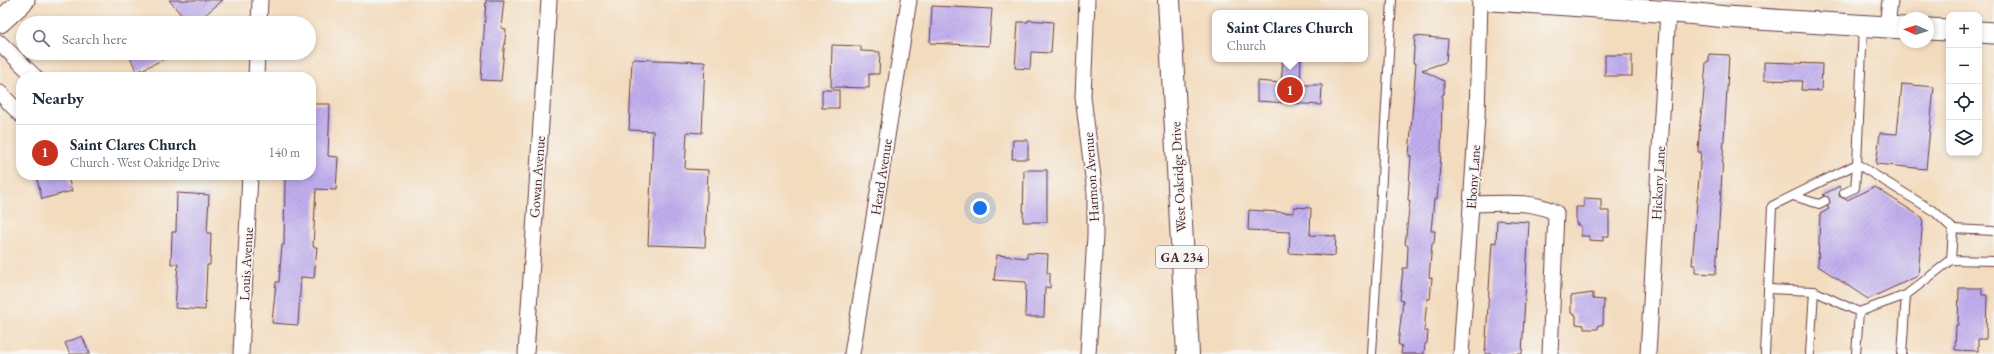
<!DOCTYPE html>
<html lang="en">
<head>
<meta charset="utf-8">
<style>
  :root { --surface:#fff; --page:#f6f6f7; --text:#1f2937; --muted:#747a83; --line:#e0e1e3; --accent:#c8321e }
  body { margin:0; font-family:"EB Garamond",serif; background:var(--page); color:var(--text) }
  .controls { position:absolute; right:12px; top:12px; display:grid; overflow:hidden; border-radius:8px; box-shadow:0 2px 6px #0003 }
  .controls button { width:36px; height:36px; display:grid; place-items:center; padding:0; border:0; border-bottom:1px solid var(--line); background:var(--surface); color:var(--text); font:20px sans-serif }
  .compass { position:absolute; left:1898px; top:12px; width:36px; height:36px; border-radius:50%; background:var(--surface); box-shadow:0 2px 6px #0003; rotate:273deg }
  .you { position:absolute; left:980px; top:208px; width:14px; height:14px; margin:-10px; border:3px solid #fff; border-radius:50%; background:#1a73e8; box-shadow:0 0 0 6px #1a73e833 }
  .badge { display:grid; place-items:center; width:26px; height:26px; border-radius:50%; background:var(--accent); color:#fff; font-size:13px; font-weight:700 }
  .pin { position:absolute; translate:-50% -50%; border:2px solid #fff; box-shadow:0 1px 4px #0006 }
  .popup { position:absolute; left:1212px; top:10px; width:156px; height:52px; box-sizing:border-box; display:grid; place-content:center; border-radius:8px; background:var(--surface); filter:drop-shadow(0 1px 3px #0005); font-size:13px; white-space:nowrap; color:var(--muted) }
  .popup b { font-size:15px; color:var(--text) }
  .popup::after { content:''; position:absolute; left:50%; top:100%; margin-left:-8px; border:8px solid transparent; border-top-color:var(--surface) }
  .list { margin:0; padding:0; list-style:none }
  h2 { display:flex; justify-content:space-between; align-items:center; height:52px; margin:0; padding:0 16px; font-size:17px }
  h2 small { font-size:13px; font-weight:400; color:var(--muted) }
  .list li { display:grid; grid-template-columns:26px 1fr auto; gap:12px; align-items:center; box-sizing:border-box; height:56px; padding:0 16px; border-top:1px solid var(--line) }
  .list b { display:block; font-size:15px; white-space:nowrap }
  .list p { margin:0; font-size:13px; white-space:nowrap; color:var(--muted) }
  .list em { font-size:13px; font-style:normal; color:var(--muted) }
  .icon { flex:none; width:22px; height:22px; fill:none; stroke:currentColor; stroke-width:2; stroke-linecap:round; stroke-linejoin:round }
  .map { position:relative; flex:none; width:1994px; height:354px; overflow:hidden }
  .search { position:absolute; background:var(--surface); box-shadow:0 2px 6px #0003; left:16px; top:16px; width:300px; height:44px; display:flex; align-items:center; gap:10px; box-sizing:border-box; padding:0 14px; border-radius:22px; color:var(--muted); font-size:15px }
  .panel { position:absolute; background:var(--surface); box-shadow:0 2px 6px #0003; left:16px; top:72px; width:300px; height:108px; border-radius:16px }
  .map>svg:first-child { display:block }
  .building { fill:url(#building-hatch) }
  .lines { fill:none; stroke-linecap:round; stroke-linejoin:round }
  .lane-casing { stroke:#633b41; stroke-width:10 }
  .street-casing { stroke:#633b41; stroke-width:17 }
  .secondary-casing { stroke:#633b41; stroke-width:23 }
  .primary-casing { stroke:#633b41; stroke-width:24 }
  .lane { stroke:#fff; stroke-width:8 }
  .street { stroke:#fff; stroke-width:15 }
  .secondary { stroke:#fff; stroke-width:21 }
  .primary { stroke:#fff; stroke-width:22 }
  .labels { text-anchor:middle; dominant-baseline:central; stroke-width:3.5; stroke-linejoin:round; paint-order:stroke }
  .shield { fill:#f6f6f2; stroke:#7e6067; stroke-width:1 }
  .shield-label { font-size:13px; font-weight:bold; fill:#4a1f2b }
  .street-label { font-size:14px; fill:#4a1f2b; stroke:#f6f6f2 }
</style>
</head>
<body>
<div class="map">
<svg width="1994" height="354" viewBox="0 0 1994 354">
  <defs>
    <pattern id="building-hatch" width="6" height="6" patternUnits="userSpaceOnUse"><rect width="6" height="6" fill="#c0aeee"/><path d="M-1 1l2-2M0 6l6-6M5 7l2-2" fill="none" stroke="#a695cc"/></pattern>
  </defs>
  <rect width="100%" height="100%" fill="#f6f6f2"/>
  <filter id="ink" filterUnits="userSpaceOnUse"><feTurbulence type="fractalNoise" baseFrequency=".025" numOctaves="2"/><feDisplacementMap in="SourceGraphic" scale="8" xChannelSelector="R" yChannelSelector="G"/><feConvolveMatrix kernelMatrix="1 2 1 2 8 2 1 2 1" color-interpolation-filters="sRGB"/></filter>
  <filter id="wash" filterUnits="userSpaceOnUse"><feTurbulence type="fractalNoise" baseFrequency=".012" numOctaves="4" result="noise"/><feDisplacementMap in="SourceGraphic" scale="16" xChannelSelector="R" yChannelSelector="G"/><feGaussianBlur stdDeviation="0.9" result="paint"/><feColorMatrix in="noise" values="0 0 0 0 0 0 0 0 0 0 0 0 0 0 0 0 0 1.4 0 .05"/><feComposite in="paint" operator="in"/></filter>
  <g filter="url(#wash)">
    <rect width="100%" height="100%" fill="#f3dbbd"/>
    <g id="blocks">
      <g class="building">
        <polygon points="169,0 223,0 195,23 188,23"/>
        <polygon points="486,0 504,0 501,28 506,29 501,81 481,80"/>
        <polygon points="932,6 992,9 989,46 930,43"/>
        <polygon points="1028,20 1053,22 1051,53 1031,52 1030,69 1015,68 1018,22 1028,22"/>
        <polygon points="1415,36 1448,39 1446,62 1422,70 1444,81 1444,94 1442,95 1441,155 1437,199 1434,199 1431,231 1435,231 1434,243 1432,244 1429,277 1432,278 1430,299 1427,299 1424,331 1428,331 1427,343 1425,344 1424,354 1401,354 1402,346 1398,344 1403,301 1400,300 1403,268 1407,268 1408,246 1405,244 1410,201 1408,200 1411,156 1409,156 1416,63 1413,63"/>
        <polygon points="832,45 861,46 861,51 880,52 879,74 869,74 869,88 831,87"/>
        <polygon points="128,53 177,53 137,72"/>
        <polygon points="1709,54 1729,55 1716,274 1695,273 1695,265 1692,265 1701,152 1698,152 1700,121 1703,102 1706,62 1709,62"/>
        <rect x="1605" y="55" width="27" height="21"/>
        <polygon points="632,59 705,62 702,133 687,132 685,169 708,170 705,247 648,245 653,131 629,130"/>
        <polygon points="1283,59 1301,59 1300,85 1322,85 1321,105 1257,101 1257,81 1281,83"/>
        <polygon points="1764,62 1822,64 1821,91 1801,90 1802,81 1764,80"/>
        <polygon points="1902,84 1934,87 1926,169 1876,164 1880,133 1897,134"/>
        <rect x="822" y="90" width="17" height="18"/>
        <polygon points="311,104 330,104 328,156 338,157 336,190 316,189 313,247 317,247 314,278 301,277 298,325 272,323 276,282 279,282 282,245 284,245 285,175 311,175"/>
        <polygon points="1013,140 1028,140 1028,159 1012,159"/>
        <polygon points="1024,170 1047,170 1047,222 1023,222"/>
        <polygon points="52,175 67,175 72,191 42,199 37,179"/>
        <polygon points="1840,186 1839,196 1847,200 1875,187 1923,218 1918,276 1868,299 1818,266 1820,214 1829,209 1827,206 1830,202 1828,197 1822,195"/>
        <polygon points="177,193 209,195 207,233 211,233 210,265 207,265 205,310 175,308 178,264 171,264 172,232 176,232"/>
        <polygon points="1584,198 1601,199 1601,211 1609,211 1609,236 1603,236 1603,241 1589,240 1589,236 1581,236 1581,226 1576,224 1576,207 1584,207"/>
        <polygon points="1294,207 1311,208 1310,235 1336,236 1335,256 1289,253 1290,232 1248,230 1249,210 1294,213"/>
        <polygon points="1497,220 1529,222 1522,354 1485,354 1492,242 1496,243"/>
        <polygon points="1027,253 1048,254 1047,273 1050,273 1050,288 1045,287 1044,317 1025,317 1026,282 994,280 997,255 1027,258"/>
        <polygon points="1959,288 1982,288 1982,295 1987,295 1986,339 1978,339 1978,351 1955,350 1956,325 1958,325"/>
        <polygon points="1593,293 1593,299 1604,300 1603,325 1598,325 1598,329 1584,329 1584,325 1576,324 1576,315 1571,313 1571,296"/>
        <polygon points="82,336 90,354 70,354 65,343"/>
      </g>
    </g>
  </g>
  <g filter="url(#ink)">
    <use href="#blocks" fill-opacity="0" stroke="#633b41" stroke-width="1"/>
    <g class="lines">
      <g class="lane-casing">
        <g id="lane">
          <polyline points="1844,193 1855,188 1857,164 1935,212 1953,229"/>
          <polyline points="1793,196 1819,204 1825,201"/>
          <polyline points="1994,231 1953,229 1951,260 1994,261"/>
          <polyline points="1768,289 1814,291 1859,312 1906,295 1902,354"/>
          <polyline points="1906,295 1951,260"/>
          <polyline points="1372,354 1392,0"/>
          <polyline points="1765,354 1772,206 1857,164 1863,26"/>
          <polyline points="1810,354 1814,291"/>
          <polyline points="1856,354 1859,312"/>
        </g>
      </g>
      <g class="street-casing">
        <g id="street">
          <polyline points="1087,0 1083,97 1095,193 1095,236 1088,354"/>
          <polyline points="259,23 260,0"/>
          <polyline points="1887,27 1890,0"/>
          <polyline points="0,43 35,77"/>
          <polyline points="256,77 257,53"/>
          <polyline points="0,93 21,115"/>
          <path d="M1471,204c27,0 61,-5 85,9l-6,141"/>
          <polyline points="241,354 250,175"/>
          <polyline points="526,354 549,0"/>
          <polyline points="852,354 909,0"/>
          <polyline points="1461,354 1477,117 1480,0"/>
          <polyline points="1648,354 1668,12"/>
        </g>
      </g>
      <g class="secondary-casing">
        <g id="secondary">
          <polyline points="1492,0 1687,13 1726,17 1904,28"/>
          <polyline points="0,22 24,0"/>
          <polyline points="1928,29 1949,30"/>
          <polyline points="1979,32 1994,33"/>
        </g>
      </g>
      <g class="primary-casing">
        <polyline id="primary" points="1169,0 1188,354"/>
      </g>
      <use href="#lane" class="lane"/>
      <use href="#street" class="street"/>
      <use href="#secondary" class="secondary"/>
      <use href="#primary" class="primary"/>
    </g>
  </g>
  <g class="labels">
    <rect class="shield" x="1156" y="246" width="52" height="22" rx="3"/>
    <g class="shield-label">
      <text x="1182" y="257">GA 234</text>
    </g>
    <g class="street-label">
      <text transform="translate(537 177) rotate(-86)">Gowan Avenue</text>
      <text transform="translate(881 177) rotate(-81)">Heard Avenue</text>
      <text transform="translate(1091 177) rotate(-94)">Harmon Avenue</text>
      <text transform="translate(1178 177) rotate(-93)">West Oakridge Drive</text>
      <text transform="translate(1473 177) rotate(-86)">Ebony Lane</text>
      <text transform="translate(1658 183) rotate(-87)">Hickory Lane</text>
      <text transform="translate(246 264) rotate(-87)">Louis Avenue</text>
    </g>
  </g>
</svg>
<div class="controls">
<button>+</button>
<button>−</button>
<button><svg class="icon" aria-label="locate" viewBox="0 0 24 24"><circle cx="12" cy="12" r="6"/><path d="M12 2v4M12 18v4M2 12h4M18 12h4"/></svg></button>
<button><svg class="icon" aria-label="layers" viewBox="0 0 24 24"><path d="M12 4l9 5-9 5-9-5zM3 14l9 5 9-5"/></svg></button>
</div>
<svg class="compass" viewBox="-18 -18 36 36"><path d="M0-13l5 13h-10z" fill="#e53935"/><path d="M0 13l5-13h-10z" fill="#747a83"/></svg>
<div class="you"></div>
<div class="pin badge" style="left:1290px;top:90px">1</div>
<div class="popup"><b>Saint Clares Church</b>Church</div>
<div class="search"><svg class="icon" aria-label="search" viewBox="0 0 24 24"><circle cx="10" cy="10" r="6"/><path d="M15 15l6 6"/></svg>Search here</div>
<section class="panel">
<h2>Nearby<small></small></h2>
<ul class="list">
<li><span class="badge">1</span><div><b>Saint Clares Church</b><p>Church · West Oakridge Drive</p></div><em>140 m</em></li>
</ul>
</section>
</div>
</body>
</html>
